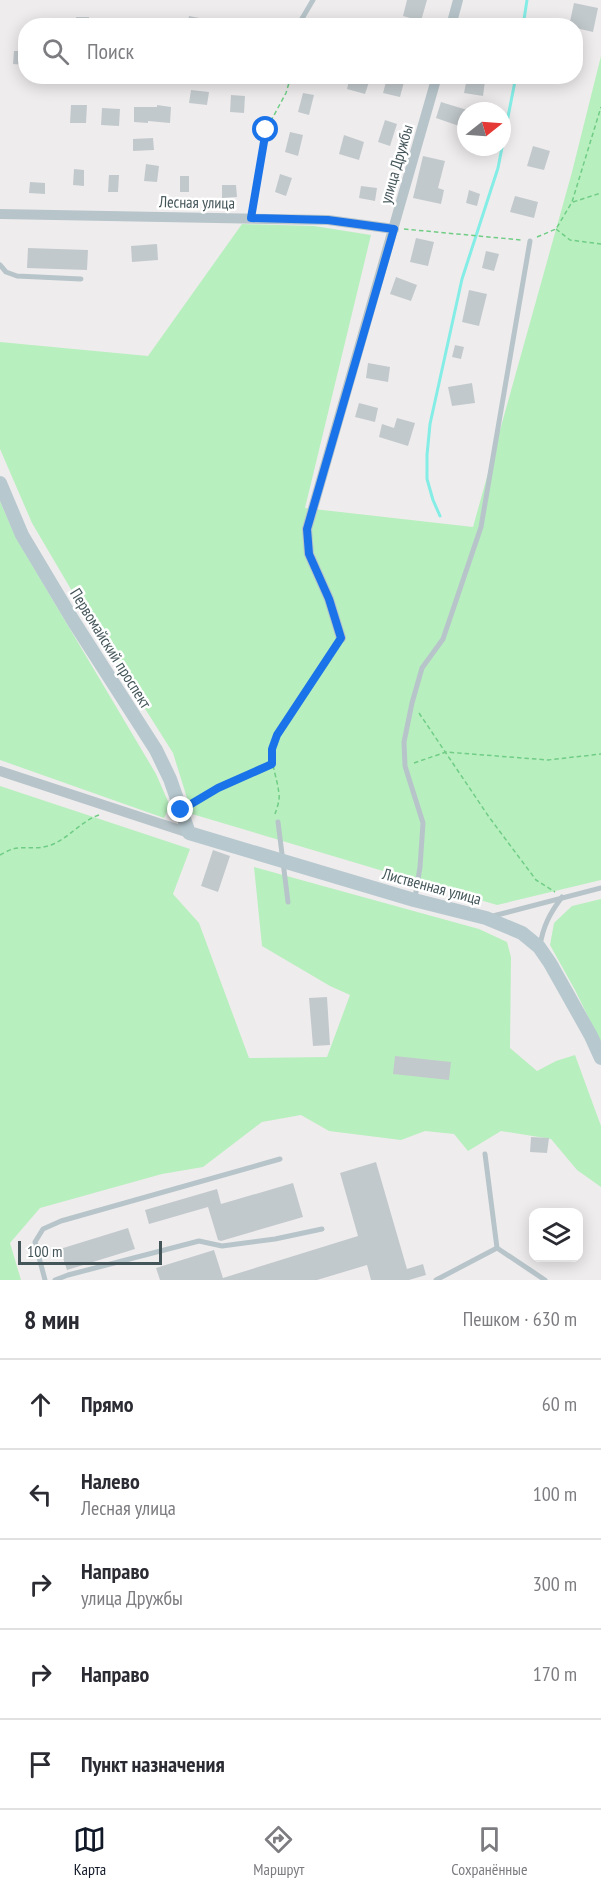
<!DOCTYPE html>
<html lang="ru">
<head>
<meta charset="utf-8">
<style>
  :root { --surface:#fff; --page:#f2f2f3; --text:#2b2b33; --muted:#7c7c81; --line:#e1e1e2; --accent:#111827 }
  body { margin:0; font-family:"PT Sans Narrow",sans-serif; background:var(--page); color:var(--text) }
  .controls { position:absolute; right:18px; bottom:18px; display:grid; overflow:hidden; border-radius:12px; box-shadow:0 3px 15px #0003 }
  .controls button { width:54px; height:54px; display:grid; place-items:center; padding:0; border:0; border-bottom:2px solid var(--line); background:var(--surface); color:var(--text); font:30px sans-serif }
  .compass { position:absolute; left:457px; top:102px; width:54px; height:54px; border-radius:50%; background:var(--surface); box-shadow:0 3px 15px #0003; rotate:73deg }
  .scale { position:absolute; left:18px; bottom:15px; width:144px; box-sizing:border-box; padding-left:6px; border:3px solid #44555a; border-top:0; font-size:16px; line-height:21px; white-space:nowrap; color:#44555a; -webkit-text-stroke:4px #fff; paint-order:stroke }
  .stop { position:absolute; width:18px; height:18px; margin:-14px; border:4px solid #1a73e8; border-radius:50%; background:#fff }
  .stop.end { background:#1a73e8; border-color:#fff; box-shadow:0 2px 6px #0008 }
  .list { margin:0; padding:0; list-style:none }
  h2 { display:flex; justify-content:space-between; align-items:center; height:78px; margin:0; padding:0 24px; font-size:26px }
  h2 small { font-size:20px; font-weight:400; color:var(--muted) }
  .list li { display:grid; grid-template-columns:39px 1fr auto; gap:18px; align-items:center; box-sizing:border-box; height:90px; padding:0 24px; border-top:2px solid var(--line) }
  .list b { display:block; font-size:22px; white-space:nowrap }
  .list p { margin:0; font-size:20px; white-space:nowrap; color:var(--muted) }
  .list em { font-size:20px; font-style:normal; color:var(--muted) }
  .icon { flex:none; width:33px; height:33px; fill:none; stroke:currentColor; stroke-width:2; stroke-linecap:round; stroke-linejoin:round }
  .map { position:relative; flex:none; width:601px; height:1280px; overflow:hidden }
  .search { position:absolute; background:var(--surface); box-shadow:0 3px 15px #0003; left:18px; right:18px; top:18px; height:66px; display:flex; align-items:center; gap:15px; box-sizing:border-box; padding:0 21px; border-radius:24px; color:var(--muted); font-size:22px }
  .sheet { height:528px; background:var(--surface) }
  nav { display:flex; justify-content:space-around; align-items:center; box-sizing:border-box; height:84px; border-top:2px solid var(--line); background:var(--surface); font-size:16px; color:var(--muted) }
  nav a { display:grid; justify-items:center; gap:3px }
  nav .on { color:var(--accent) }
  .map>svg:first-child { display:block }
  .green { fill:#b8efbe }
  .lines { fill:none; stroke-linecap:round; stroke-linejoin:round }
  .stream { stroke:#84ede6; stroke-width:3 }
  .building { fill:#c2c9cc }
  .path { stroke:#70cd86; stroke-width:1.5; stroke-dasharray:4.5 3; stroke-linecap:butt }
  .lane { stroke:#b7c5ca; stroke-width:5 }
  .street { stroke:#b7c5ca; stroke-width:10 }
  .secondary { stroke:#b7c9cf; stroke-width:14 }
  .route { stroke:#1a73e8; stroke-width:8 }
  .labels { text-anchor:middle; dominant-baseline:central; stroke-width:5; stroke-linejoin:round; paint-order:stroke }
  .street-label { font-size:16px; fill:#44555a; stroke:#fff }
</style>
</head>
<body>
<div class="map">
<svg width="601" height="1280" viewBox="0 0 601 1280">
  <rect width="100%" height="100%" fill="#efeced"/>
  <g class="green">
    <polygon points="601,56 601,880 497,905 192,814 173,753 89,620 32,523 0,449 0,342 148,356 242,224 314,226 371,235 305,508 473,527 572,172"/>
    <polygon points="0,501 16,538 156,774 170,806 164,818 0,760"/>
    <polygon points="0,786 190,849 173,894 199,923 249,1058 327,1057 350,995 330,986 262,946 254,867 479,929 507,942 511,957 510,1048 537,1071 556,1061 575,1055 601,1126 601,1187 577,1170 551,1139 501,1131 468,1151 454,1134 425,1131 401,1140 329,1131 301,1115 262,1122 203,1167 162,1174 40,1208 10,1243 21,1280 0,1280"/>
    <polygon points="601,899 601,1043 575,990 550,945 554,923 572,906"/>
  </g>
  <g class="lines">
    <g class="stream">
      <polyline points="523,26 527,0"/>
      <polyline points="440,516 433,500 427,479 427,455 430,424 462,279 498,168 516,76"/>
    </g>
  </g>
  <g class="building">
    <polygon points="407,0 427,0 421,21 403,16"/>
    <polygon points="574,3 598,8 593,32 576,28 576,26 569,26"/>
    <polygon points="189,16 210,20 213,26 187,26"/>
    <polygon points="76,17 89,17 89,26 75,26"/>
    <polygon points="14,51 26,51 26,65 13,64"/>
    <polygon points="350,77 369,82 365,94 347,89"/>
    <polygon points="387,78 404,82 400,97 383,93"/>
    <polygon points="467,78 485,81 483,96 464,93"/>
    <polygon points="191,90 209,92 207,105 189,103"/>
    <polygon points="303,93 314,95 309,115 298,112"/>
    <polygon points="231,95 245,96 244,113 230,112"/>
    <polygon points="441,102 467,110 462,127 436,118"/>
    <polygon points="71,105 87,105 86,123 70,123"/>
    <polygon points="157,105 171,107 170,123 148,121 148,123 134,122 134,107 157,107"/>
    <polygon points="102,108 120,109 119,126 101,125"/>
    <polygon points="385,120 397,124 390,146 378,142"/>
    <polygon points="290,132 303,135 298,156 285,152"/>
    <polygon points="344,135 364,142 359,160 339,154"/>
    <polygon points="153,138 154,150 133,151 133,139"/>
    <polygon points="533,146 550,151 544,170 527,166"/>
    <polygon points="423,156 445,161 438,188 444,190 441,204 413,198"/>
    <polygon points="146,164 159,166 157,182 144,181"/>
    <polygon points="74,169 84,170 84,186 73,185"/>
    <polygon points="280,174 292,178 286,196 275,192"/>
    <polygon points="109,175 119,175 118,192 108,192"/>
    <rect x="180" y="176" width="9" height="16"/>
    <polygon points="30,182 45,183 45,194 29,193"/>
    <polygon points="222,185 236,185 237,197 222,198"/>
    <polygon points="361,186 377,188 375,201 359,198"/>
    <polygon points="469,190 480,194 477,206 466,203"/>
    <polygon points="515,196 538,202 534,218 510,212"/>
    <polygon points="416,238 434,242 428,266 410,262"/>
    <polygon points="157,244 158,260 132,262 131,246"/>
    <polygon points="28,248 88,250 87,270 27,268"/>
    <polygon points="486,251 499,254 494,271 482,268"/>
    <polygon points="396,277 417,285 411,301 390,294"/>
    <polygon points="469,290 487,294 479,326 462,322"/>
    <polygon points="455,345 464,347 461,359 452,357"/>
    <polygon points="368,363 390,367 388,382 366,378"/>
    <polygon points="472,383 475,403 452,406 448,387"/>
    <polygon points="359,403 378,408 375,422 355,417"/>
    <polygon points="397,418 415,423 408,446 379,437 382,424 394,428"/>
    <polygon points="213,850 230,856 218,892 201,886"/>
    <polygon points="327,997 330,1045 313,1046 309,998"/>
    <polygon points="395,1056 451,1062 449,1080 393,1074"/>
    <polygon points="531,1137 549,1138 547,1153 530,1152"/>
    <polygon points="376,1162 407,1269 423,1264 426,1275 409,1280 371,1280 367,1265 317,1280 160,1280 156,1268 214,1250 223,1278 358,1236 340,1173"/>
    <polygon points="293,1183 303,1217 221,1241 218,1240 208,1207 149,1224 145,1210 217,1189 221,1204"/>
    <polygon points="128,1228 135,1249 67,1270 60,1249"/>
  </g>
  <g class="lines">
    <g class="path">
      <polyline points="573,202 601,193"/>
      <polyline points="252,209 266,130 286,93 291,76"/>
      <polyline points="404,229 521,240"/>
      <polyline points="556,229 570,240 601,244"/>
      <polyline points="537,237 556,229 572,202 601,107"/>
      <polyline points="419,713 489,817 536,880 555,892"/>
      <polyline points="414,763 446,752 548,760 601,754"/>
      <polyline points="192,804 218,788 271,764"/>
      <path d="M275,814c2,-6 5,-14 4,-20 -3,-25 -12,-32 -2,-59l59,-88"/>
      <path d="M0,855c4,-2 9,-5 13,-6 12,-3 25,1 38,-4 18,-7 30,-24 48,-30"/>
    </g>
    <g class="lane">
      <polyline points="215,21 260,26"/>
      <polyline points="293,26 300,22 313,0"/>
      <polyline points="0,265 6,272 17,276 81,279"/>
      <polyline points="278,822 288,902"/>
      <polyline points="415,898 420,867 423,823 405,766 404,742 412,703 422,668 443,639 481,527 530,241"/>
      <polyline points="489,917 601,888"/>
      <path d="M540,946c3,-20 10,-33 22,-49"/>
      <polyline points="485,1154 497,1248"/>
      <polyline points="45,1280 35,1242 43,1229 61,1221 280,1159"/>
      <polyline points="55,1280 68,1275 199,1241 222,1246 275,1239 322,1229"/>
      <polyline points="436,1280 497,1248 545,1280"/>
    </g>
    <g class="street">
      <polyline points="451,26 458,0"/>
      <polyline points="0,214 328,220 394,229"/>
      <polyline points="341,638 329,599 309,554 307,529 437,76"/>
      <polyline points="0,771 189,833"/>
    </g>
    <polyline class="secondary" points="0,483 22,535 74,622 156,750 170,779 189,833 414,900 486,918 522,933 539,947 550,963 591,1036 601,1058"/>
  </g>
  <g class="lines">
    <polyline class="route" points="181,810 218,788 272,764 272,749 277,735 341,638 329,599 309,554 307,529 394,229 328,220 251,218 266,130"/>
  </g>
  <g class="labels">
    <g class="street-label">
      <text transform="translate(396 164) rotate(-74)">улица Дружбы</text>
      <text transform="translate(197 202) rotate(1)">Лесная улица</text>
      <text transform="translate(111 648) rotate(58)">Первомайский проспект</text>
      <text transform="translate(432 886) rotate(15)">Лиственная улица</text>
    </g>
  </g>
</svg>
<div class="controls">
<button><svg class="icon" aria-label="layers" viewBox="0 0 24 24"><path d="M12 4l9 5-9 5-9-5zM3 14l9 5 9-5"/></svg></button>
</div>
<svg class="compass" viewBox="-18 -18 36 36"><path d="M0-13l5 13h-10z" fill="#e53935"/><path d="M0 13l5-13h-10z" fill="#7c7c81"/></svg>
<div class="scale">100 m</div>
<div class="stop" style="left:266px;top:130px"></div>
<div class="stop end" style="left:181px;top:810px"></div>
<div class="search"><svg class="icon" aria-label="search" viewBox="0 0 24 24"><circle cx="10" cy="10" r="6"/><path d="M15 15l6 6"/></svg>Поиск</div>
</div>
<section class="sheet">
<h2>8 мин<small>Пешком · 630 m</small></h2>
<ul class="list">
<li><svg class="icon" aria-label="ahead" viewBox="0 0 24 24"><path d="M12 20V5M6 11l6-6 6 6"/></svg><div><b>Прямо</b></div><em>60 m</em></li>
<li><svg class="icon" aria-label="left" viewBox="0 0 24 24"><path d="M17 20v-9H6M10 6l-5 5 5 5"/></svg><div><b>Налево</b><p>Лесная улица</p></div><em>100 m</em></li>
<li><svg class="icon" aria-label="right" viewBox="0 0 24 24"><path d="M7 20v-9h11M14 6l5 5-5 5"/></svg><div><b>Направо</b><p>улица Дружбы</p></div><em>300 m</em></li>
<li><svg class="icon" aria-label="right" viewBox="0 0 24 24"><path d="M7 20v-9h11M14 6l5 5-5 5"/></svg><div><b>Направо</b></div><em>170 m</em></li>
<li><svg class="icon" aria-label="arrive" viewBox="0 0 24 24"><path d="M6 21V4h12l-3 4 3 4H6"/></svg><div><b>Пункт назначения</b></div></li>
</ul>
</section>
<nav>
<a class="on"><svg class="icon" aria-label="map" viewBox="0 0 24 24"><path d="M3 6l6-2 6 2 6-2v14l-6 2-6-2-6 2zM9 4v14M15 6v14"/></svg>Карта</a>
<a><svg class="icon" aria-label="directions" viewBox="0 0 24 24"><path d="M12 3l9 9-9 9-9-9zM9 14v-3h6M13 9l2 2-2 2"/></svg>Маршрут</a>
<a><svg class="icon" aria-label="saved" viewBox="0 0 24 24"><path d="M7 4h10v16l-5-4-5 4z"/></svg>Сохранённые</a>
</nav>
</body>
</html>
